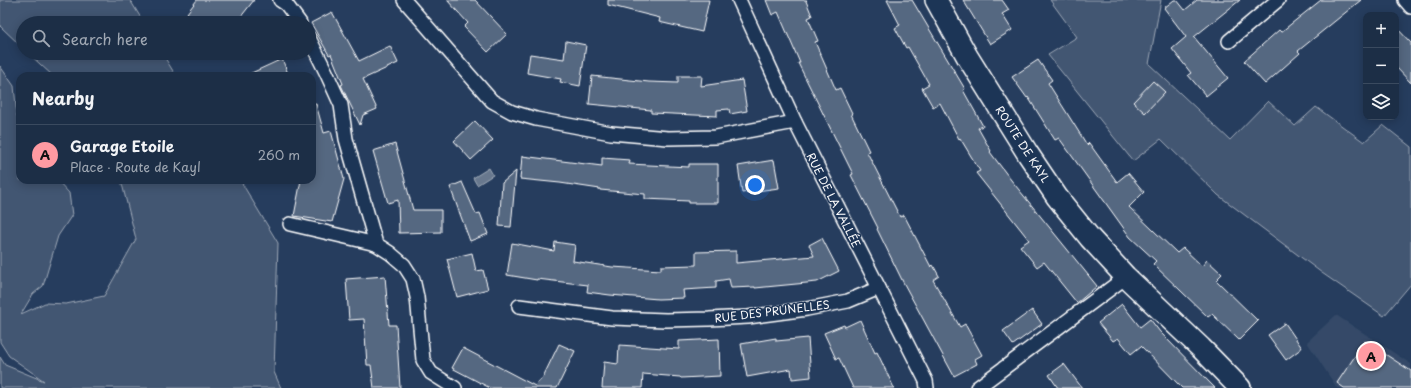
<!DOCTYPE html>
<html lang="en">
<head>
<meta charset="utf-8">
<style>
  :root { --surface:#1c2e46; --page:#25364d; --text:#f1f3f6; --muted:#a0a8b3; --line:#3a4a5f; --accent:#ff9aa2 }
  body { margin:0; font-family:"Playpen Sans",sans-serif; background:var(--page); color:var(--text) }
  .controls { position:absolute; right:12px; top:12px; display:grid; overflow:hidden; border-radius:8px; box-shadow:0 2px 10px #0003 }
  .controls button { width:36px; height:36px; display:grid; place-items:center; padding:0; border:0; border-bottom:1px solid var(--line); background:var(--surface); color:var(--text); font:20px sans-serif }
  .you { position:absolute; left:755px; top:185px; width:14px; height:14px; margin:-10px; border:3px solid #fff; border-radius:50%; background:#1a73e8; box-shadow:0 0 0 6px #1a73e833 }
  .badge { display:grid; place-items:center; width:26px; height:26px; border-radius:50%; background:var(--accent); color:#111; font-size:13px; font-weight:700 }
  .pin { position:absolute; translate:-50% -50%; border:2px solid #fff; box-shadow:0 1px 4px #0006 }
  .list { margin:0; padding:0; list-style:none }
  h2 { display:flex; justify-content:space-between; align-items:center; height:52px; margin:0; padding:0 16px; font-size:17px }
  h2 small { font-size:13px; font-weight:400; color:var(--muted) }
  .list li { display:grid; grid-template-columns:26px 1fr auto; gap:12px; align-items:center; box-sizing:border-box; height:60px; padding:0 16px; border-top:1px solid var(--line) }
  .list b { display:block; font-size:15px; white-space:nowrap }
  .list p { margin:0; font-size:13px; white-space:nowrap; color:var(--muted) }
  .list em { font-size:13px; font-style:normal; color:var(--muted) }
  .icon { flex:none; width:22px; height:22px; fill:none; stroke:currentColor; stroke-width:2; stroke-linecap:round; stroke-linejoin:round }
  .map { position:relative; flex:none; width:1411px; height:388px; overflow:hidden }
  .search { position:absolute; background:var(--surface); box-shadow:0 2px 10px #0003; left:16px; top:16px; width:300px; height:44px; display:flex; align-items:center; gap:10px; box-sizing:border-box; padding:0 14px; border-radius:22px; color:var(--muted); font-size:15px }
  .panel { position:absolute; background:var(--surface); box-shadow:0 2px 10px #0003; left:16px; top:72px; width:300px; height:112px; border-radius:12px }
  .map>svg:first-child { display:block }
  .built { fill:#344a68 }
  .green { fill:#425672; stroke:#a0aab8 }
  .water { fill:#67788e; stroke:#a4aebb }
  .building { fill:#556781; stroke:#fff }
  .lines { fill:none; stroke-linecap:round; stroke-linejoin:round }
  .street-casing { stroke:#fff; stroke-width:16 }
  .primary-casing { stroke:#fff; stroke-width:24 }
  .street { stroke:#1d3557; stroke-width:13 }
  .primary { stroke:#1d3557; stroke-width:21 }
  .labels { text-anchor:middle; dominant-baseline:central; stroke-width:3; stroke-linejoin:round; paint-order:stroke }
  .street-label { font-size:11px; fill:#fff; stroke:#1d3557 }
</style>
</head>
<body>
<div class="map">
<svg width="1411" height="388" viewBox="0 0 1411 388">
  <rect width="100%" height="100%" fill="#263d5e"/>
  <filter id="ink" filterUnits="userSpaceOnUse"><feTurbulence type="fractalNoise" baseFrequency=".025" numOctaves="2"/><feDisplacementMap in="SourceGraphic" scale="8" xChannelSelector="R" yChannelSelector="G"/><feConvolveMatrix kernelMatrix="1 2 1 2 8 2 1 2 1" color-interpolation-filters="sRGB"/></filter>
  <g filter="url(#ink)">
    <polygon class="built" points="1336,315 1411,364 1411,388 1337,388 1307,342"/>
    <g class="green">
      <polygon points="0,0 130,0 144,23 23,23 23,48 0,26"/>
      <polygon points="1050,0 1161,0 1149,64 1230,140 1268,101 1295,126 1316,107 1364,142 1383,125 1411,147 1411,284 1384,316 1322,273 1218,195 1161,139 1133,161 1048,55 1077,37"/>
      <polygon points="28,53 162,53 176,76 53,76"/>
      <polygon points="0,66 14,86 17,116 20,122 20,180 57,180 69,193 72,215 58,236 43,286 33,294 21,314 45,303 66,304 104,296 136,239 121,180 240,180 278,243 274,372 281,388 0,388 0,357 5,365 44,381 9,356 0,342"/>
    </g>
    <polygon class="water" points="489,168 493,175 477,185 473,178"/>
    <g class="building">
      <polygon points="197,0 254,0 236,23 201,23 187,13"/>
      <polygon points="447,0 475,0 507,34 488,52 464,27 468,23"/>
      <polygon points="608,0 709,0 702,32 659,22 660,18 608,5"/>
      <polygon points="766,0 807,0 806,1 812,16 808,18 818,41 815,42 836,90 840,88 852,113 851,114 869,151 867,152 900,217 904,215 931,267 933,265 939,276 933,280 960,327 965,324 982,355 975,359 977,364 954,376 903,282 877,229 878,228 851,175 853,174 798,63 800,63 778,12 772,15"/>
      <polygon points="887,0 912,0 965,89 963,90 983,126 978,128 991,151 990,152 1011,180 1097,286 1077,303 1044,262 1037,267 1020,246 1029,240 976,173 980,171 960,138 959,139 940,103 933,107 922,88 929,84 908,47 906,48 895,28 900,25"/>
      <polygon points="963,0 1002,0 1009,10 1002,14 1012,30 990,44"/>
      <polygon points="1174,0 1177,0 1185,10 1197,0 1240,0 1194,37 1228,78 1206,96 1188,75 1191,73 1172,49 1186,37 1164,8"/>
      <polygon points="1321,0 1361,0 1298,51 1300,53 1265,84 1244,61 1279,30 1281,32"/>
      <polygon points="332,12 359,61 390,46 398,63 363,79 377,109 363,115 360,125 341,85 343,84 331,54 329,55 311,23"/>
      <polygon points="1396,27 1411,43 1411,83 1396,67"/>
      <polygon points="566,41 586,45 580,86 560,82 561,79 527,73 530,54 564,59"/>
      <polygon points="282,59 289,76 245,76"/>
      <polygon points="1038,60 1052,80 1048,83 1087,145 1089,143 1117,182 1128,173 1144,192 1129,207 1177,253 1183,248 1202,266 1207,260 1222,274 1216,280 1258,321 1239,340 1212,314 1208,317 1153,264 1156,261 1130,237 1059,138 1055,140 1028,97 1027,98 1012,77"/>
      <polygon points="592,76 649,82 678,83 678,76 702,76 701,86 742,80 747,111 730,114 729,109 717,110 717,116 651,113 651,110 589,104"/>
      <polygon points="1153,81 1165,92 1145,113 1133,102"/>
      <polygon points="312,104 316,104 324,133 331,131 344,179 332,222 294,216 301,180 312,180"/>
      <polygon points="475,121 493,140 471,160 454,141"/>
      <polygon points="395,144 413,210 441,210 441,232 399,233 398,200 388,203 373,151"/>
      <polygon points="522,156 602,166 602,158 630,160 629,164 689,167 689,164 718,164 718,203 689,203 689,201 645,199 645,194 600,190 600,189 560,183 520,179"/>
      <polygon points="774,160 779,188 742,193 738,166"/>
      <polygon points="516,171 511,227 499,226 502,183"/>
      <polygon points="462,182 476,214 480,213 488,234 470,241 450,187"/>
      <polygon points="822,238 839,271 817,282 755,288 755,287 731,288 729,279 716,281 716,288 683,290 684,298 658,299 610,295 587,292 588,285 537,279 537,280 507,275 512,243 554,251 555,242 575,245 573,261 612,267 661,270 661,266 696,265 696,252 736,251 736,263 814,256 809,245"/>
      <polygon points="472,253 476,271 483,270 488,289 457,297 447,259"/>
      <polygon points="385,276 389,325 396,325 400,388 374,388 371,365 367,365 364,319 349,320 346,279"/>
      <polygon points="1122,304 1140,327 1150,319 1160,332 1215,388 1182,388 1141,346 1131,354 1118,338 1113,341 1098,323"/>
      <polygon points="1032,310 1042,324 1013,345 1003,331"/>
      <polygon points="860,320 875,353 877,352 894,388 853,388 839,358 836,359 824,333 844,325 845,327"/>
      <polygon points="1285,323 1302,348 1286,360 1268,335"/>
      <polygon points="776,338 776,341 808,338 811,377 792,379 791,369 747,377 741,344"/>
      <polygon points="719,339 720,376 681,378 680,377 643,374 642,388 602,388 604,362 618,364 619,345 679,349 679,341"/>
      <polygon points="1365,341 1411,371 1411,388 1344,388 1337,383"/>
      <polygon points="559,344 575,351 557,388 490,388 452,368 463,348 535,386 543,377"/>
      <polygon points="1064,364 1082,388 1058,388 1049,375"/>
    </g>
    <g class="lines">
      <g class="street-casing">
        <g id="street">
          <polyline points="280,0 286,4 300,23"/>
          <polyline points="404,0 492,101 512,112 536,119 611,133 668,138 716,137 795,122"/>
          <polyline points="739,0 795,122 926,381 927,388"/>
          <polyline points="1405,0 1411,7"/>
          <polyline points="309,38 326,72 341,105 346,139 376,244 390,253 404,265 413,279 417,297 423,360 431,373 455,388"/>
          <polyline points="1229,41 1278,0"/>
          <polyline points="290,224 376,244"/>
          <polyline points="519,306 612,318 666,320 709,319 748,317 807,309 848,301 879,288"/>
          <polyline points="977,388 1126,277"/>
        </g>
      </g>
      <g class="primary-casing">
        <polyline id="primary" points="936,0 967,56 1028,154 1057,197 1090,238 1126,277 1201,348 1240,388"/>
      </g>
      <use href="#street" class="street"/>
      <use href="#primary" class="primary"/>
    </g>
  </g>
  <g class="labels">
    <g class="street-label">
      <text transform="translate(1023 144) rotate(57)">ROUTE DE KAYL</text>
      <text transform="translate(834 200) rotate(63)">RUE DE LA VALLÉE</text>
      <text transform="translate(772 311) rotate(-7)">RUE DES PRUNELLES</text>
    </g>
  </g>
</svg>
<div class="controls">
<button>+</button>
<button>−</button>
<button><svg class="icon" aria-label="layers" viewBox="0 0 24 24"><path d="M12 4l9 5-9 5-9-5zM3 14l9 5 9-5"/></svg></button>
</div>
<div class="you"></div>
<div class="pin badge" style="left:1371px;top:356px">A</div>
<div class="search"><svg class="icon" aria-label="search" viewBox="0 0 24 24"><circle cx="10" cy="10" r="6"/><path d="M15 15l6 6"/></svg>Search here</div>
<section class="panel">
<h2>Nearby<small></small></h2>
<ul class="list">
<li><span class="badge">A</span><div><b>Garage Etoile</b><p>Place · Route de Kayl</p></div><em>260 m</em></li>
</ul>
</section>
</div>
</body>
</html>
